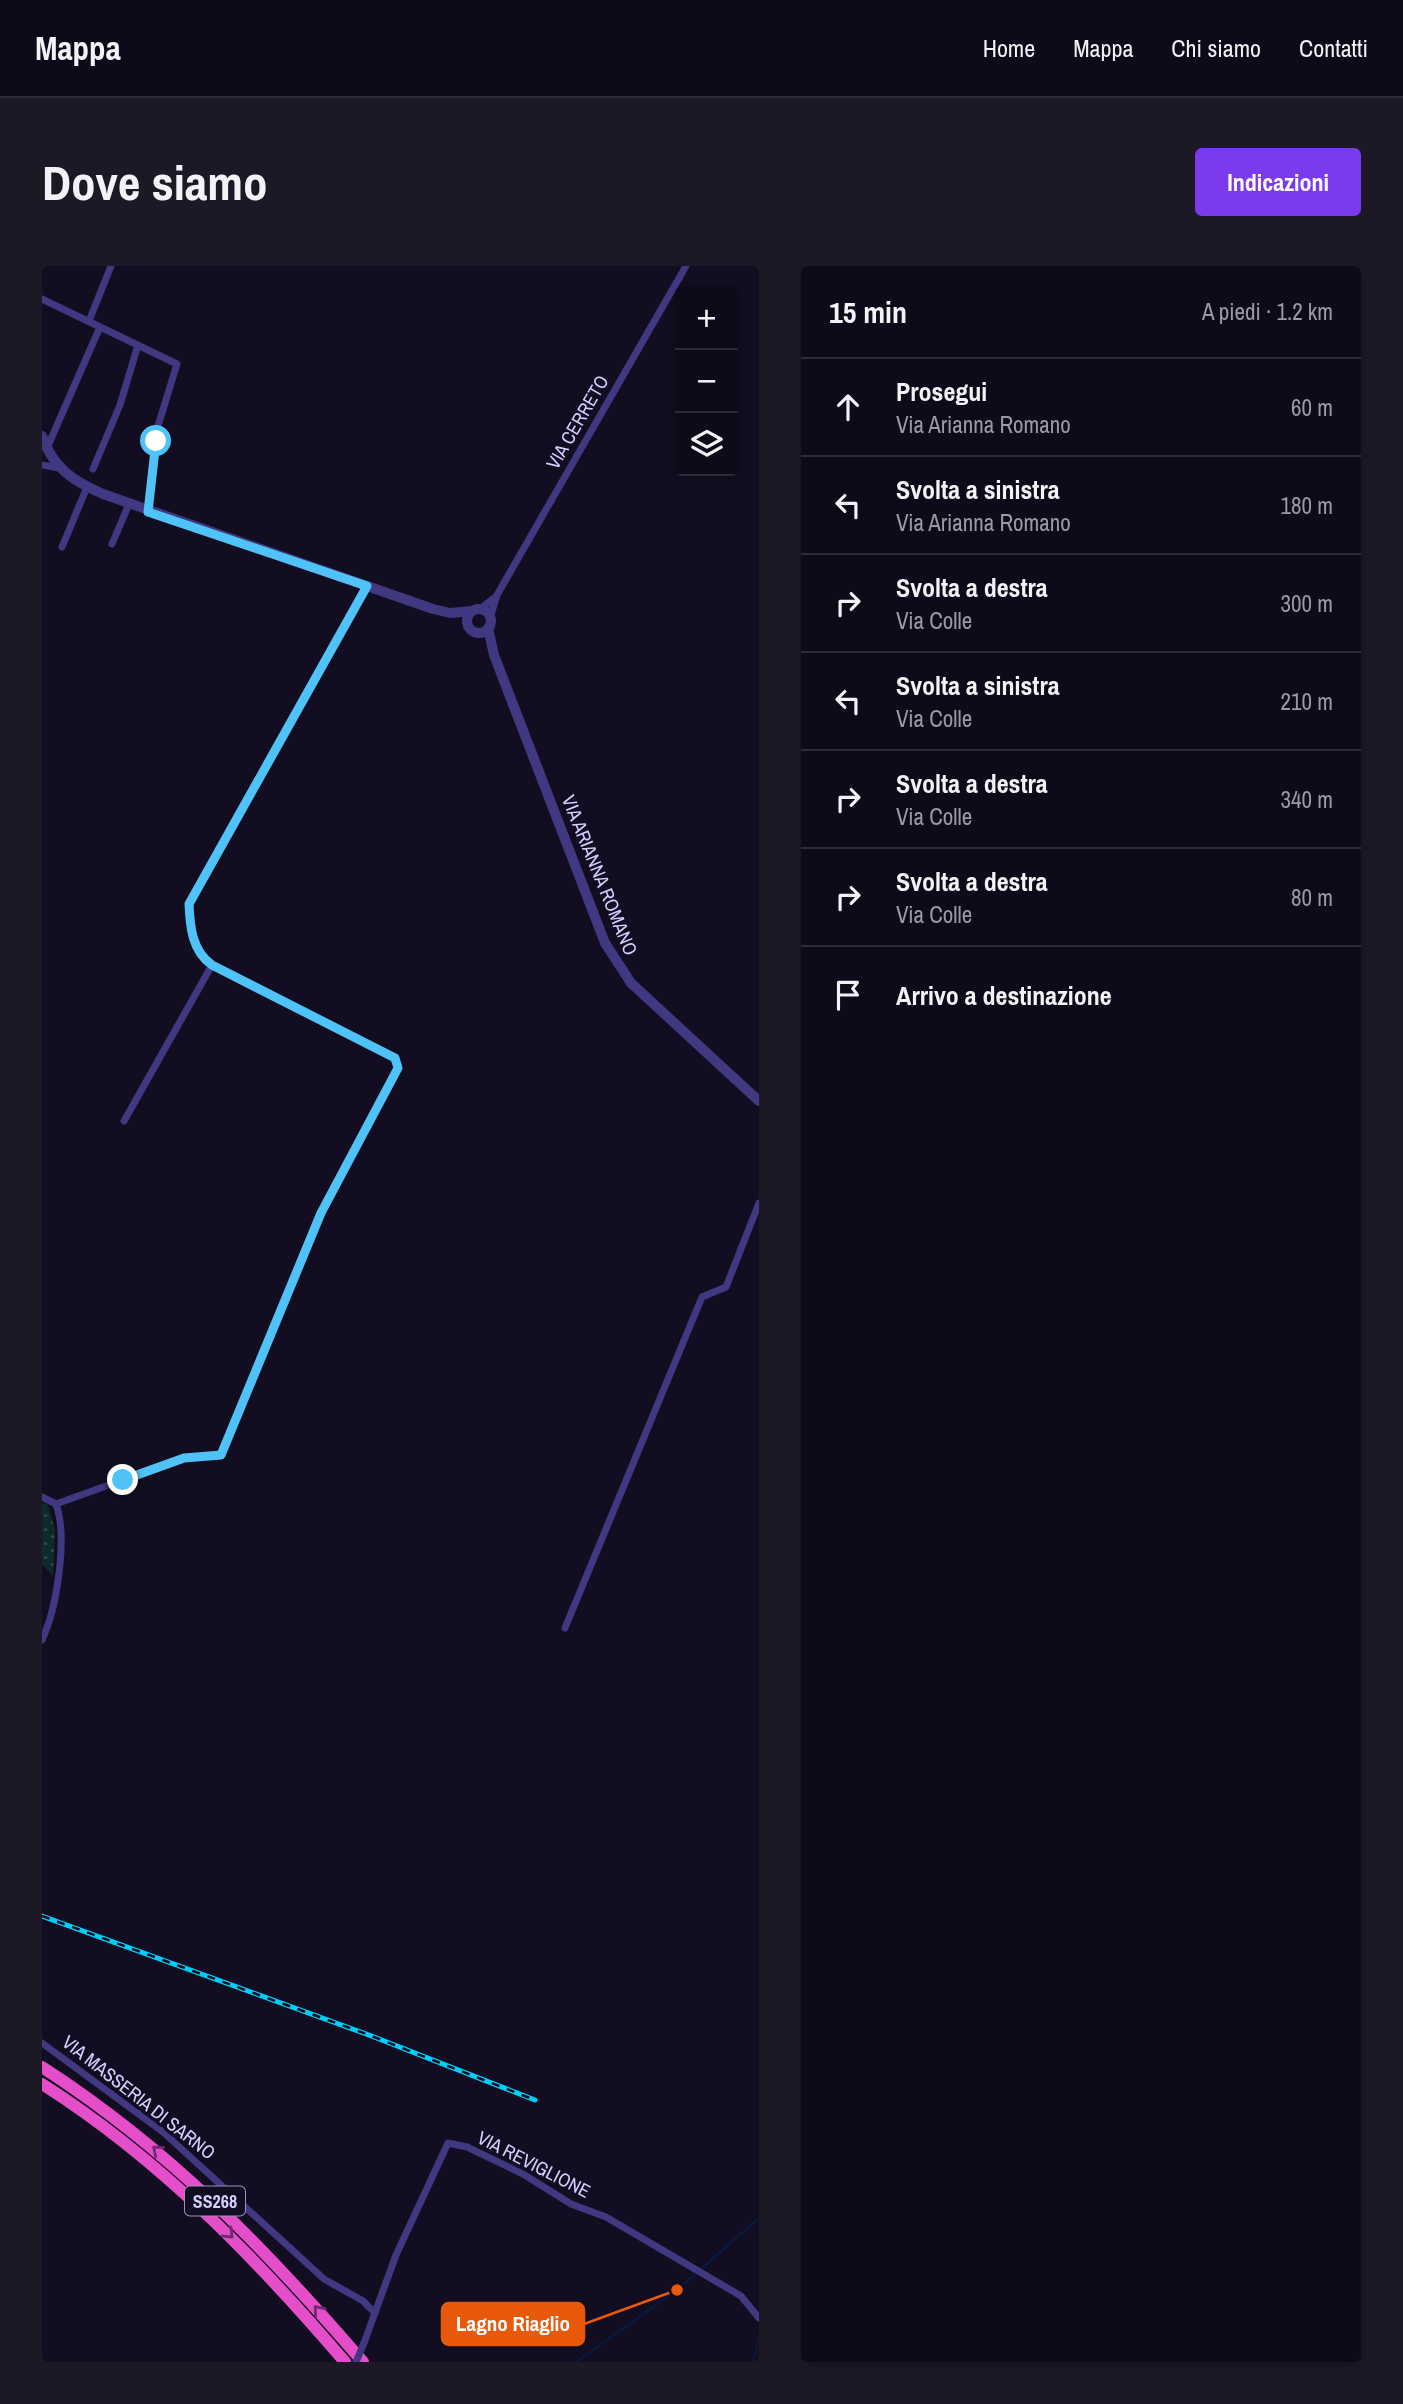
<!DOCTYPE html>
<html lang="it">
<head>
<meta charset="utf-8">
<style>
  :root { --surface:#0e0a19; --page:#1c1826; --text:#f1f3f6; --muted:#9b9aa2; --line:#2e2b38; --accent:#7c3aed }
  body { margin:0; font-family:"Archivo Narrow",sans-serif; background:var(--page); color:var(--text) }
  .controls { position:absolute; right:21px; top:21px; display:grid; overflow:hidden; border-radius:7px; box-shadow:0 4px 10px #0003 }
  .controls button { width:63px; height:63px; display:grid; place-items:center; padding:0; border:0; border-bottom:2px solid var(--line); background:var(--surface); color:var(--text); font:35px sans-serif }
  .stop { position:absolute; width:21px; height:21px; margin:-16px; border:5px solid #4fc3f7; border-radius:50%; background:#fff }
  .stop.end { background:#4fc3f7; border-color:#fff; box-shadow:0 2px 7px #0008 }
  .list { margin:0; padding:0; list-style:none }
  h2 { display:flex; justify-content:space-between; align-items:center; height:91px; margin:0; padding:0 28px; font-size:30px }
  h2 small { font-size:23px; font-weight:400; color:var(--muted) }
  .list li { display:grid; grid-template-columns:46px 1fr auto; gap:21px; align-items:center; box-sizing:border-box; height:98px; padding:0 28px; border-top:2px solid var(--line) }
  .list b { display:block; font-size:26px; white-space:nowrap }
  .list p { margin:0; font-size:23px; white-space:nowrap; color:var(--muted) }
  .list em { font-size:23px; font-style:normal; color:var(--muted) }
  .icon { flex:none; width:38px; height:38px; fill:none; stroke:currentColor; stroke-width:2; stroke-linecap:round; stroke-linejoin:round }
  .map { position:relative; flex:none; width:717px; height:2096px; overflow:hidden; border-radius:7px }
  header { display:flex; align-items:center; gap:42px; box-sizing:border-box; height:98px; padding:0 35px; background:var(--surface); border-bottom:2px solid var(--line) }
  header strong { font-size:33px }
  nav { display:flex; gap:38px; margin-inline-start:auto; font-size:24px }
  .intro { display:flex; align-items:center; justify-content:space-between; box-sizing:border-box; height:168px; padding:0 42px }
  h1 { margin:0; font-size:49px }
  .button { padding:18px 32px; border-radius:7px; background:var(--accent); color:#fff; font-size:24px; font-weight:700 }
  main { display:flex; gap:42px; padding:0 42px }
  aside { flex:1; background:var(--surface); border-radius:7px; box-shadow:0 4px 10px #0003 }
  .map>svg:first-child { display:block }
  .grass { fill:url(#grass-dots) }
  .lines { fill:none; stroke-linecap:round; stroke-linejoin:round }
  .stream { stroke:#09193e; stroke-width:2.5 }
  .minor { stroke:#403881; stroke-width:7 }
  .tertiary { stroke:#403881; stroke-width:10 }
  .trunk { stroke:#e54ec9; stroke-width:12 }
  .rail-casing { stroke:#00cef8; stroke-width:5 }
  .rail { stroke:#120d21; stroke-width:2.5; stroke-dasharray:8; stroke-linecap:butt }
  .minor-bridge { stroke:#403881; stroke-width:7 }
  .oneway { stroke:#712a6d }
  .route { stroke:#4fc3f7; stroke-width:9 }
  .labels { text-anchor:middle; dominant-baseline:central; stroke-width:7; stroke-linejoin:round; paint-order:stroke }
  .shield { fill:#120d21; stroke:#9c93bc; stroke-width:2 }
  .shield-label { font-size:18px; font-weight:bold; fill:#d7cdff }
  .street-label { font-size:19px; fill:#d7cdff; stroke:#120d21 }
  .leader { fill:none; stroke:#e8590c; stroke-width:2.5 }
  .callout-dot { fill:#e8590c; stroke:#120d21; stroke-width:2.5 }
  .callout { fill:#e8590c; stroke:#e8590c; stroke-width:2.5 }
  .callout-label { font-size:21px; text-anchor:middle; font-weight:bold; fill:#fff }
</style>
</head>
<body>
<header>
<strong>Mappa</strong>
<nav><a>Home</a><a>Mappa</a><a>Chi siamo</a><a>Contatti</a></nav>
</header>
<div class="intro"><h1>Dove siamo</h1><a class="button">Indicazioni</a></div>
<main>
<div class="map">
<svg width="717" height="2096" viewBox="0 0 717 2096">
  <defs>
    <pattern id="grass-dots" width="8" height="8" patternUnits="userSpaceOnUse" patternTransform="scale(1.75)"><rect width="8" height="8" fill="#102a2b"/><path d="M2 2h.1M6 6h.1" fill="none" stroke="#32484b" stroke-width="1.8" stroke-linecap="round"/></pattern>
  </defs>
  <rect width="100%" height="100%" fill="#120d21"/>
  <polygon class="grass" points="0,1237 6,1239 13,1264 11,1310 0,1298"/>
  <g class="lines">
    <g class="stream">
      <polyline points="534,2096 635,2024 717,1952"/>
      <polyline points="711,2096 717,2073"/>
    </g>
    <g class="minor">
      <polyline points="0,33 135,98 116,160 106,246"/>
      <polyline points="47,55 69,0"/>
      <polyline points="5,182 58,61"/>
      <polyline points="0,199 17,202"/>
      <polyline points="51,203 78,139 96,79"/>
      <polyline points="70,278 87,238"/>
      <polyline points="20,281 45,221"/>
      <polyline points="438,343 452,332"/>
      <polyline points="448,352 455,329 644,0"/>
      <polyline points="82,855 170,699"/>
      <path d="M0,1231l14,7 128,-46 37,-3 100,-242 77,-145 -3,-10 -183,-93c-20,-14 -22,-38 -23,-61l178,-318"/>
      <polyline points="523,1362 660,1031 684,1021 717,937"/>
      <path d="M0,1374c15,-32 26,-103 14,-136"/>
      <polyline points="0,1777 121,1866 282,2013 321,2035 333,2047"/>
      <polyline points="322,2077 354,1989 406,1877 425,1881 481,1908 529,1938 564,1951 699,2030 717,2052"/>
    </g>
    <g class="tertiary">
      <path d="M0,170c11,32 31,45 61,58l330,115 17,4 22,-2"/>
      <circle cx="437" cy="355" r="12"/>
      <polyline points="446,362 452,389 563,677 589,717 717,835"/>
    </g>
    <g class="trunk">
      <path d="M0,1801c127,82 223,181 321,295"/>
      <path d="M0,1818c118,75 213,173 303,278"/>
    </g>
    <g class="rail-casing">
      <polyline id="rail" points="0,1650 327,1769 493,1834"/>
    </g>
    <use href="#rail" class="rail"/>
    <polyline class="minor-bridge" points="314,2096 322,2077"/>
  </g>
  <defs><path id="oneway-chevron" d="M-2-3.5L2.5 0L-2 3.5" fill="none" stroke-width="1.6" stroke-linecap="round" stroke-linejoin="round" transform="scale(1.75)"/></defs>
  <g class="oneway">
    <use href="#oneway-chevron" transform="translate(115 1884) rotate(-140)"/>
    <use href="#oneway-chevron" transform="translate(187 1968) rotate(45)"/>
    <use href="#oneway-chevron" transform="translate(276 2044) rotate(-131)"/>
  </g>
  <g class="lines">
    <path class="route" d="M81,1214l61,-22 37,-3 100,-242 77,-145 -3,-10 -183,-93c-20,-14 -22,-38 -23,-61l178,-318 -219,-74 8,-71"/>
  </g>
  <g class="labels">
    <rect class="shield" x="143" y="1920.5" width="60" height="29" rx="5"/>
    <g class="shield-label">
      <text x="173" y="1935">SS268</text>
    </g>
    <g class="street-label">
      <text transform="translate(535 156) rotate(-60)">VIA CERRETO</text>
      <text transform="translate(558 609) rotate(68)">VIA ARIANNA ROMANO</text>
      <text transform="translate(97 1831) rotate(38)">VIA MASSERIA DI SARNO</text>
      <text transform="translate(492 1898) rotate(27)">VIA REVIGLIONE</text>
    </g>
  </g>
  <path class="leader" d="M635 2024L542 2058"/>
  <circle class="callout-dot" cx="635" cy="2024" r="7"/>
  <rect class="callout" x="400" y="2037" width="142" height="42" rx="7"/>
  <g class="callout-label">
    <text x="471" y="2065">Lagno Riaglio</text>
  </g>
</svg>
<div class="controls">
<button>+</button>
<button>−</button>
<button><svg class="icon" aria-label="layers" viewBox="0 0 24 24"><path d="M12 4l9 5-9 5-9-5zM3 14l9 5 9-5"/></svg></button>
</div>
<div class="stop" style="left:114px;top:175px"></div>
<div class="stop end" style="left:81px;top:1214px"></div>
</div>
<aside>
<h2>15 min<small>A piedi · 1.2 km</small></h2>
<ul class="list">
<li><svg class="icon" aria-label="ahead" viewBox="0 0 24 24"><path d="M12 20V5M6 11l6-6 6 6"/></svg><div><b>Prosegui</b><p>Via Arianna Romano</p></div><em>60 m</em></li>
<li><svg class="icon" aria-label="left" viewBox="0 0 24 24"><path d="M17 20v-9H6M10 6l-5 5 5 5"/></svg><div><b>Svolta a sinistra</b><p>Via Arianna Romano</p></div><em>180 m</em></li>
<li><svg class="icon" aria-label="right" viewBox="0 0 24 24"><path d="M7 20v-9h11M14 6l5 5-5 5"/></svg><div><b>Svolta a destra</b><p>Via Colle</p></div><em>300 m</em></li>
<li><svg class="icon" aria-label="left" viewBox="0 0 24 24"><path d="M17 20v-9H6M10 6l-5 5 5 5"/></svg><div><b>Svolta a sinistra</b><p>Via Colle</p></div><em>210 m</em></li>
<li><svg class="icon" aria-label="right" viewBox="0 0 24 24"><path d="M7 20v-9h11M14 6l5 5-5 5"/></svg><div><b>Svolta a destra</b><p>Via Colle</p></div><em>340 m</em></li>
<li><svg class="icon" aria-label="right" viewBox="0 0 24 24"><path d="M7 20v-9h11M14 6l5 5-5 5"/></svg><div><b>Svolta a destra</b><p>Via Colle</p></div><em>80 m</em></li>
<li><svg class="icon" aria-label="arrive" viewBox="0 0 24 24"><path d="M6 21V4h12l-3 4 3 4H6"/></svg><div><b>Arrivo a destinazione</b></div></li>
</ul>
</aside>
</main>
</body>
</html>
